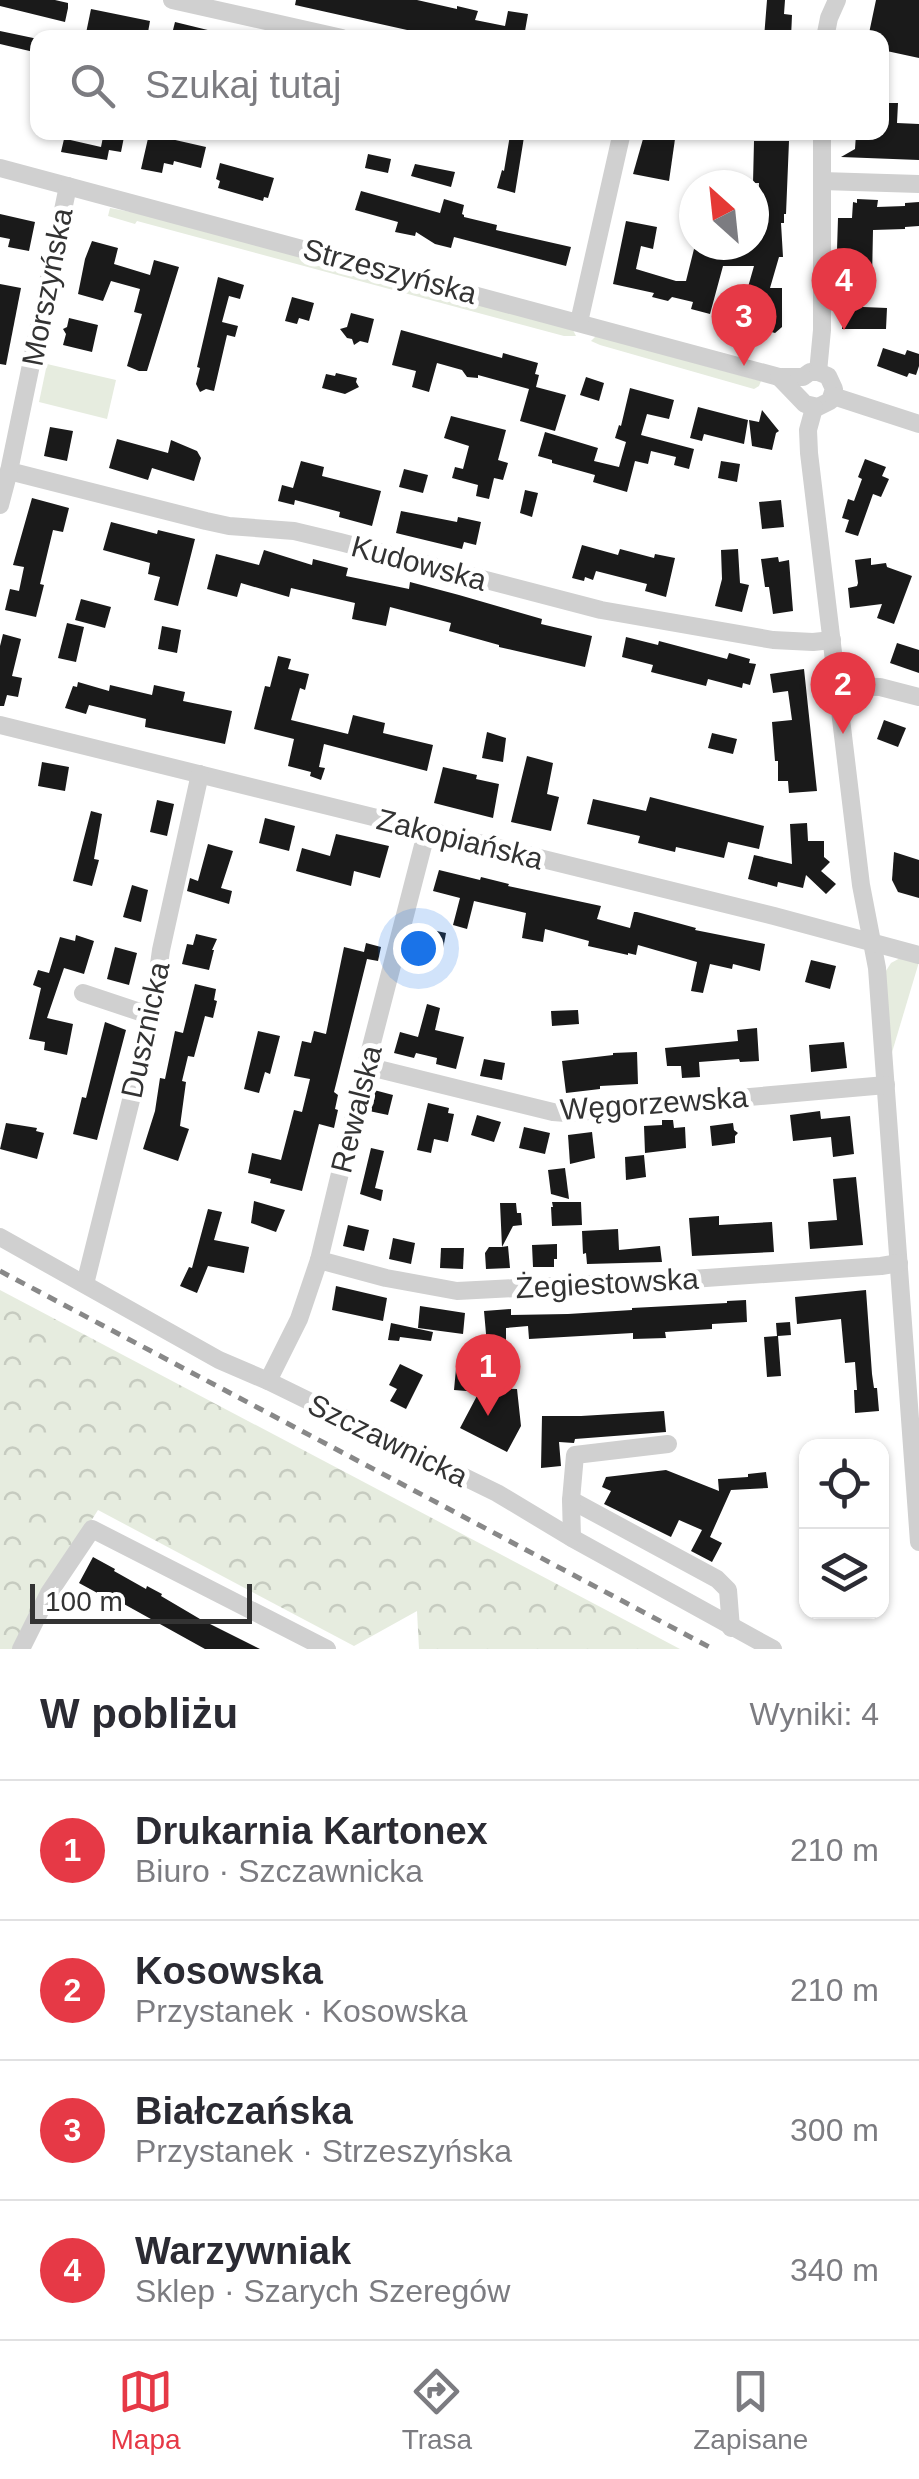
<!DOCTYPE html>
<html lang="pl">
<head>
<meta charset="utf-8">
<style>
  :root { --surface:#fff; --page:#f7f7f7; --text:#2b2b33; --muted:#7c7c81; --line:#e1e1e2; --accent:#e63946 }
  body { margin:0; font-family:Helvetica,sans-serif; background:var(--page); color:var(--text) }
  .controls { position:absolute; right:30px; bottom:30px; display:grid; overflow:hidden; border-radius:20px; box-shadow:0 2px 8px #0004 }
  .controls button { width:90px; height:90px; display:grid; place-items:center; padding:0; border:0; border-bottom:2px solid var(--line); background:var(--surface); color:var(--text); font:50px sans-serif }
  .compass { position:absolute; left:679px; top:170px; width:90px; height:90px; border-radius:50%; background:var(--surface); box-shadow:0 2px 8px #0004; rotate:333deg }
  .scale { position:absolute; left:30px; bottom:25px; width:222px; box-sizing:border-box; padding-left:10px; border:5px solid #333; border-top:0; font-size:28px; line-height:35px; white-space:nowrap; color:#333; -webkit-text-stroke:8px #fff; paint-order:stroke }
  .you { position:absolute; left:418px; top:948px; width:35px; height:35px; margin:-25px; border:8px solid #fff; border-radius:50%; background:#1a73e8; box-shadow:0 0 0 15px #1a73e833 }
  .badge { display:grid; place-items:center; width:65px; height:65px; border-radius:50%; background:var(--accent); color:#fff; font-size:32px; font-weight:700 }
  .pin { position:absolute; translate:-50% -82px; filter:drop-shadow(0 2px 5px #0008) }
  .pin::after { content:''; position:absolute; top:52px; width:35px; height:30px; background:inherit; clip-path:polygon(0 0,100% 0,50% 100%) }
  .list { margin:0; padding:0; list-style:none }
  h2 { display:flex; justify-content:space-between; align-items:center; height:130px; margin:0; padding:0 40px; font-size:42px }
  h2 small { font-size:32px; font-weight:400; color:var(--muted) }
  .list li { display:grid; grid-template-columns:65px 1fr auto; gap:30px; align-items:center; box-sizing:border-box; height:140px; padding:0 40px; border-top:2px solid var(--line) }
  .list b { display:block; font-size:38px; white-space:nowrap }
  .list p { margin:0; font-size:32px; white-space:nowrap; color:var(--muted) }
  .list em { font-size:32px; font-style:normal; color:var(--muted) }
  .icon { flex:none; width:55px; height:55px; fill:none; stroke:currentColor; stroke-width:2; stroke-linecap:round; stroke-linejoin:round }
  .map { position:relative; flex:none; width:919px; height:1649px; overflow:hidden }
  .search { position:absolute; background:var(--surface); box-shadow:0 2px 8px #0004; left:30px; right:30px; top:30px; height:110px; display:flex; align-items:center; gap:25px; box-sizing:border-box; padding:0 35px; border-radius:20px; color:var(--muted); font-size:38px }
  .sheet { height:690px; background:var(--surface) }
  nav { display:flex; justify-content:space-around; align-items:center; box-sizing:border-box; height:140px; border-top:2px solid var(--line); background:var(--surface); font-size:28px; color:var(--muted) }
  nav a { display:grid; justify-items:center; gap:5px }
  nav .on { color:var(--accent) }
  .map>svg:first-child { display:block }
  .green { fill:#e6ecdf }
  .forest { fill:url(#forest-crowns) }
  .building { fill:#1a1a1a }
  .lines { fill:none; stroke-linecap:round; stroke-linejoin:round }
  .minor { stroke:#d0d0d0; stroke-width:18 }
  .rail { stroke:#888; stroke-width:5; stroke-dasharray:10 8; stroke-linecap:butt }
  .labels { text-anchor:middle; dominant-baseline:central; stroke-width:10; stroke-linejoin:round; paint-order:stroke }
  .street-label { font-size:30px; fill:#333; stroke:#fff }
</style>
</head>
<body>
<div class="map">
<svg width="919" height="1649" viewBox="0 0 919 1649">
  <defs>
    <pattern id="forest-crowns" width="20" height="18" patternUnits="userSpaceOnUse" patternTransform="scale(2.5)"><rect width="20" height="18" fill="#e6ecdf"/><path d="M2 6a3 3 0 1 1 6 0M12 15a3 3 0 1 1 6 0" fill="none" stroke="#c6cbc0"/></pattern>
  </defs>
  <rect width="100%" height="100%" fill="#fff"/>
  <g class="green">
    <polygon points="110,208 142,214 573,330 576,336 564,336 137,221 135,224 108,216"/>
    <polygon points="596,336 761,381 759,386 754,389 600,345 591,341"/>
    <polygon points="47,364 116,380 107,419 39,402"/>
    <polygon points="902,957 919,962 890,1059 884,974 891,963"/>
  </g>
  <polygon class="forest" points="0,1290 680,1649 419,1649 417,1611 354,1646 98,1510 27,1622 12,1649 0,1649"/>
  <g class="building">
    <polygon points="0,0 55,0 68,3 68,8 65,22 0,6"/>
    <polygon points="296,0 417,0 457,9 457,6 478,11 475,20 505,26 508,11 528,14 525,31 533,32 533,38 463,38 451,35 450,38 443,38 295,5"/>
    <polygon points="767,0 785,0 784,14 792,15 791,38 764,38"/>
    <polygon points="876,0 919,0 919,58 882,50 882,38 868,38"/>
    <polygon points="91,9 150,21 147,38 85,38"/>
    <polygon points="175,22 220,33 220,38 171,38"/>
    <polygon points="0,31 38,39 38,53 0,44"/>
    <polygon points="882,103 898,103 897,123 919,124 919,160 841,157 855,149 856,134 882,132"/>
    <polygon points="104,132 125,132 121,152 109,150 107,160 61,152 64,139 66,139 101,147"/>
    <polygon points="645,132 676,132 669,181 633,174"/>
    <polygon points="149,134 206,147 201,168 174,161 173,165 164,163 162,173 141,169"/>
    <polygon points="510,135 524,137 515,193 497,188 502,170 504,171"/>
    <polygon points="754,141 789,141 786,214 784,214 784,223 781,223 783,257 779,257 770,288 782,288 782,327 775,333 738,322 754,266 723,266 710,314 691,309 693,302 672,297 668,301 652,297 654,293 613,284 626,221 657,227 653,249 641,246 636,269 676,281 686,281 694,249 730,254 730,245 754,245 754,237 757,238 759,183 753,183"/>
    <polygon points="368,154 391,159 388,173 365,168"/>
    <polygon points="220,163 274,178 268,198 264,197 263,201 218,188 220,181 216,179"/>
    <polygon points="415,164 455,172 451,187 411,176"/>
    <polygon points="361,191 440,213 444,199 464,205 462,214 464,215 464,217 497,225 496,230 571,247 566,266 454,237 451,248 435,244 416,232 415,236 395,232 398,222 355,210"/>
    <polygon points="857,199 878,200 877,207 905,206 905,203 919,202 919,226 905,227 905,229 873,230 872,280 863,280 863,307 887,308 886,329 842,329 843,295 844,295 845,283 850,283 850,251 837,250 838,218 852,218 853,202 857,203"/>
    <polygon points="0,214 35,222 29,251 8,247 10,239 0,237"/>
    <polygon points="92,241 118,248 114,264 150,275 154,260 179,267 147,371 139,371 127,366 142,314 134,312 140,289 111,281 103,301 78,294 85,259"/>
    <polygon points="218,277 244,285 240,299 229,296 222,322 238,326 235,337 227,335 214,391 206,389 200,392 196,384 200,368 197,367"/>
    <polygon points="0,284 21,288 6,365 0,364"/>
    <polygon points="292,297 314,303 309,321 299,318 297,324 285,321"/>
    <polygon points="351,313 374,319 368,343 360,341 354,345 352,339 347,338 340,329 347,327"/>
    <polygon points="69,318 98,325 92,352 63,345 66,334 63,329 67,327"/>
    <polygon points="401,330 502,358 503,353 538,363 535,374 539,375 536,387 566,395 555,431 520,421 529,389 478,375 478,378 467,377 462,370 437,363 429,392 412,387 416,371 392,365"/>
    <polygon points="883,348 905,355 907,350 919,354 919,366 916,375 909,373 907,377 877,366"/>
    <polygon points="336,373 357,378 356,382 359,387 345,394 322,388 326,374 335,376"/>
    <polygon points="586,377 604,383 599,401 580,395"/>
    <polygon points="630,388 674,400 669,419 647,414 641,435 694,449 689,469 674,465 676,457 651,451 648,464 635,461 627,492 593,482 595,475 552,463 552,460 538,456 545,432 598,448 594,461 619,467 626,442 615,438 619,425 621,426"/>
    <polygon points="698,407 748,420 744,444 704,434 702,441 690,438"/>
    <polygon points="762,410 779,431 776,433 772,450 752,446 749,420 759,422"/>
    <polygon points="451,416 506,430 498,460 508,463 503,480 494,478 489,499 476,496 478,485 452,478 455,467 463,469 469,446 444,438"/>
    <polygon points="50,427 73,431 67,461 44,456"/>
    <polygon points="117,439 168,453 171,440 197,451 201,458 194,481 152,468 148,480 109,468"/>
    <polygon points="865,459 886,467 882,476 889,479 881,497 873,494 858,536 845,532 849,520 842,518 848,499 854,501 862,479 858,477"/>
    <polygon points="301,461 324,467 322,476 381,491 372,526 339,517 340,512 295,500 294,505 278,501 282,485 293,488"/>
    <polygon points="721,461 740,464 737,482 718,478"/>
    <polygon points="404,469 428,475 423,493 399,487"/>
    <polygon points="525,490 538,493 532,517 520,513"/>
    <polygon points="32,498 69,508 63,532 53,530 40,584 44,585 36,617 5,610 10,589 19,591 24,567 13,565"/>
    <polygon points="781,500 784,527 762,529 759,502"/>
    <polygon points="401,511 457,522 458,517 481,522 476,545 464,542 462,549 396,533"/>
    <polygon points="111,522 157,534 158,530 195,539 178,606 154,600 160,577 148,574 150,563 103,550"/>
    <polygon points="582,545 618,555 620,549 654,558 655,554 675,558 666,597 645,591 647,584 596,571 593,580 585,577 584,581 572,578"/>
    <polygon points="738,549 740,583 749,585 742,612 715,606 722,579 721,550"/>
    <polygon points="264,550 312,565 313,559 348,568 346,576 409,589 410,582 459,595 542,619 541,624 592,636 585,667 499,647 499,645 449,631 451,623 390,607 386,626 352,619 355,603 291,588 289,597 241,583 237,597 207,589 216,554 259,565"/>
    <polygon points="778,557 779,562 789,560 793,611 773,614 769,587 765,587 761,559"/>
    <polygon points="871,558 871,565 886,563 887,567 912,576 894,624 877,618 882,604 850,608 848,588 857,586 858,583 855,560"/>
    <polygon points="81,599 111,607 105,628 75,620"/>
    <polygon points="67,623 84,627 76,662 58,658"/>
    <polygon points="162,626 181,630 177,653 158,649"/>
    <polygon points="3,634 21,639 12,676 22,678 18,697 7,695 4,706 0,706 0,646"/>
    <polygon points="626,637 658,645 659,641 727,659 729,653 750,659 749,663 756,664 750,685 743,683 742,688 708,679 706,686 651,672 653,665 622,657"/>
    <polygon points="897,643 919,650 919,673 890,663"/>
    <polygon points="278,656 291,659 288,669 309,674 305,690 300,688 291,720 348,734 353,715 385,723 383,733 433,745 427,771 324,744 319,767 325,768 321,780 310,776 311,772 288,766 294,739 254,729 265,686 270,687"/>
    <polygon points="804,669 817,791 789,793 788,781 778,781 778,761 775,761 772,722 792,720 788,691 773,693 770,674"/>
    <polygon points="78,682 109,691 110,685 152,695 154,685 185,692 183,701 232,711 225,744 145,727 146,719 89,705 86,714 65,708 73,686 77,687"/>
    <polygon points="884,720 906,728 898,747 877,739"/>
    <polygon points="487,732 506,738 503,762 482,758"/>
    <polygon points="712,733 737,739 733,754 708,748"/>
    <polygon points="527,756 553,763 547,794 559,797 551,831 511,822"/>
    <polygon points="42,762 69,767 65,791 38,786"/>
    <polygon points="443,767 477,775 476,779 499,784 493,818 434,803"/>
    <polygon points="650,797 764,826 759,849 728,842 724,858 676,847 675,852 638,843 640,836 587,824 593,799 646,811"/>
    <polygon points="157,800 174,804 167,836 150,832"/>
    <polygon points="91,811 102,814 94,859 99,860 92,886 73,881"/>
    <polygon points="265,818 295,826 289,851 259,843"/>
    <polygon points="807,823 808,841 824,841 824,857 830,862 821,871 836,884 826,894 806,875 803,888 778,882 777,887 748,879 754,855 792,864 790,824"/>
    <polygon points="336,834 389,846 380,878 354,871 351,886 296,871 302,848 330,856"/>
    <polygon points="208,844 233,851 221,888 232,891 229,904 187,891 190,878 198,881"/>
    <polygon points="894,852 919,860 919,898 898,892 892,880"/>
    <polygon points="439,870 480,880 481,877 509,884 508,886 601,906 597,919 630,928 634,912 637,912 696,928 695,930 765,944 760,971 733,964 732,969 710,964 703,993 691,991 697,962 638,945 636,955 628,953 628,955 588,946 589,941 545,929 543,942 522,938 526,913 474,901 467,929 453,925 460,898 433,891"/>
    <polygon points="132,885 148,890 141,922 123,917"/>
    <polygon points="423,928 446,933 442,955 435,954 434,960 419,957"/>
    <polygon points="196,934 217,939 212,950 214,950 209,970 182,964 187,944 193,945"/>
    <polygon points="76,935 94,941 84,974 64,968 47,1018 73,1024 67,1055 44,1050 45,1042 29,1039 41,988 33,985 38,970 49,973 60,937 75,941"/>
    <polygon points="366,943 381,947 378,961 367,959 334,1092 338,1095 335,1109 338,1110 334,1128 319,1124 302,1191 270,1183 271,1179 248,1173 252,1153 281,1160 294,1110 302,1112 310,1079 294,1076 302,1041 311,1043 314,1031 326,1034 344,947 364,952"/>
    <polygon points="115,947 137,953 129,985 107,979"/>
    <polygon points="811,960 836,966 830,989 805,982"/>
    <polygon points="195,984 216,989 214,1000 217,1001 213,1018 205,1016 194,1057 188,1056 182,1081 186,1082 180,1126 189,1129 178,1161 143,1149 155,1111 160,1078 165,1079 175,1031 183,1033"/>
    <polygon points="427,1004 440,1008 435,1030 464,1037 456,1069 436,1064 437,1058 416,1053 414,1058 394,1053 400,1032 418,1037"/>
    <polygon points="578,1010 579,1024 552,1026 551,1011"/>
    <polygon points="105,1022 126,1030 97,1140 73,1134 82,1097 86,1098"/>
    <polygon points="757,1028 759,1061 740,1062 739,1059 699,1062 700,1077 682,1078 681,1066 667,1066 665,1048 738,1041 737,1030"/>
    <polygon points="258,1031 280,1036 270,1074 265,1072 259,1093 244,1089"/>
    <polygon points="844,1042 847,1068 811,1072 809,1045"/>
    <polygon points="637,1052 638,1084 600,1086 600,1089 566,1093 562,1061 613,1055 613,1053"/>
    <polygon points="484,1059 505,1063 502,1080 480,1076"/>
    <polygon points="374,1090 393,1095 388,1115 369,1111"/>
    <polygon points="428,1103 449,1108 448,1113 454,1114 448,1142 434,1139 431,1153 417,1150"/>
    <polygon points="820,1111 821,1119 850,1116 854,1154 833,1157 831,1137 793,1141 790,1115"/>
    <polygon points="477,1115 501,1122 494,1142 471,1135"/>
    <polygon points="662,1120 673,1120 674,1128 685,1127 686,1148 645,1153 644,1126 662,1125"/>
    <polygon points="6,1123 37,1128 36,1131 44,1133 37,1159 0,1149"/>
    <polygon points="733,1123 734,1130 738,1133 735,1136 735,1143 712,1146 710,1126"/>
    <polygon points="524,1127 550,1133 545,1154 519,1148"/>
    <polygon points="592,1132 595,1158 570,1164 568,1135"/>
    <polygon points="371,1148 384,1151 375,1188 383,1190 381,1201 360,1194"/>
    <polygon points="644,1155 646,1177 626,1180 625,1157"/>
    <polygon points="565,1168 569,1199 551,1194 548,1170"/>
    <polygon points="856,1177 863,1245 810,1249 808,1222 837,1220 833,1179"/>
    <polygon points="254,1201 285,1210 276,1232 251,1223"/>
    <polygon points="552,1202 581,1202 582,1225 552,1226 551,1207 553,1207"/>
    <polygon points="500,1203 516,1203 517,1213 521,1213 522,1225 513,1226 502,1247 508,1246 510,1268 486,1269 485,1253 489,1247 502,1247"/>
    <polygon points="208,1209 222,1212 214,1240 249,1247 244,1273 208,1266 197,1293 180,1286 189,1267 192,1268"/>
    <polygon points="719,1216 719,1225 772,1222 774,1252 692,1256 689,1218"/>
    <polygon points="348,1225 369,1230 364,1251 343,1246"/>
    <polygon points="618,1229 619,1250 660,1246 662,1262 587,1264 586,1253 583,1254 582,1231"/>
    <polygon points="393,1238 415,1243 411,1264 389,1259"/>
    <polygon points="557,1244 557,1259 554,1259 554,1267 533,1267 532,1245"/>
    <polygon points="441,1248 464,1248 463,1269 440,1268"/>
    <polygon points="336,1286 387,1298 383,1321 332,1310"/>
    <polygon points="866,1290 872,1374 874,1388 877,1388 879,1411 855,1413 854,1390 857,1390 855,1362 845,1363 841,1319 797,1324 795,1297"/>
    <polygon points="746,1300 747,1322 712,1324 712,1329 665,1332 666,1338 633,1339 633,1333 529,1339 528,1326 506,1328 506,1345 487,1345 484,1311 511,1309 511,1315 568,1314 632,1310 632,1308 727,1303 727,1301"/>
    <polygon points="420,1306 465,1313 463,1334 418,1328"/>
    <polygon points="790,1322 791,1335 778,1336 781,1376 767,1377 764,1337 777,1336 776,1323"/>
    <polygon points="391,1323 433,1332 431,1341 400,1337 399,1341 388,1340"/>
    <polygon points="475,1347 492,1347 492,1388 517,1389 521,1426 507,1452 460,1428 479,1392 454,1390 456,1369 475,1371"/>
    <polygon points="400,1364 423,1375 406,1409 390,1401 397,1389 389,1385"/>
    <polygon points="664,1411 666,1432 575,1439 574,1443 559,1442 561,1466 541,1468 542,1416 581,1416"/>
    <polygon points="666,1470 719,1491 718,1479 748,1477 748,1474 766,1472 768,1488 731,1490 710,1537 722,1543 712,1562 691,1551 702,1530 679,1520 671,1537 604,1504 611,1491 602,1487 606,1477"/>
    <polygon points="93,1557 115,1569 114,1571 146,1589 147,1586 162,1594 161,1596 200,1619 260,1649 205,1649 113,1598 112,1601 79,1583"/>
  </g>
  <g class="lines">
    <g class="minor">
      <polyline points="172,0 342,38"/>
      <polyline points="825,38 829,18 837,0"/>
      <polyline points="0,168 779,377 803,377 810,372 818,372"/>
      <polyline points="822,181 919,184"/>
      <polyline points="579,322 622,132"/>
      <polyline points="818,372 822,330 822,132"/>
      <polyline points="779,377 805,404 818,407 830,401 834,389 828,376 818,372"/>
      <polyline points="833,396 919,424"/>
      <polyline points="814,408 808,430 809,453 861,885 877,968 919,1542"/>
      <polyline points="9,471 206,521 229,526 294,531 340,542 601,610 773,640 813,642 832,640"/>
      <polyline points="0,505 9,471 68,186"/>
      <polyline points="837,686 880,687 919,697"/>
      <polyline points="0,725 774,916 919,955"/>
      <polyline points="83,993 152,1016"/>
      <polyline points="366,1066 553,1112 566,1113 886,1085"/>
      <polyline points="0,1237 219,1360 268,1381 497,1493 572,1538 773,1649"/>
      <polyline points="319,1260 386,1278 457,1291 677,1280 881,1266 899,1263"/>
      <polyline points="85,1284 152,1016 161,950 200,774"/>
      <polyline points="268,1381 299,1319 319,1260 366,1066 427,830"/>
      <polyline points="571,1500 717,1579 728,1590 731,1628"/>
      <polyline points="572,1538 571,1500 575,1455 668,1444"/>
      <polyline points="21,1649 49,1593 92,1529 327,1649"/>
    </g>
    <polyline class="rail" points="0,1271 713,1649"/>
  </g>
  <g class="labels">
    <g class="street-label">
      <text transform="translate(390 271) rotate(15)">Strzeszyńska</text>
      <text transform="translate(47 287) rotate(-79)">Morszyńska</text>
      <text transform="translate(419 563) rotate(15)">Kudowska</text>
      <text transform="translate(460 839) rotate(14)">Zakopiańska</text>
      <text transform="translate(145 1030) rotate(-78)">Dusznicka</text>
      <text transform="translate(654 1103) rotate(-4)">Węgorzewska</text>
      <text transform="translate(356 1109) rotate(-76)">Rewalska</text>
      <text transform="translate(607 1283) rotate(-3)">Żegiestowska</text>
      <text transform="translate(388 1440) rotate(26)">Szczawnicka</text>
    </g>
  </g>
</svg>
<div class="controls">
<button><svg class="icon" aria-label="locate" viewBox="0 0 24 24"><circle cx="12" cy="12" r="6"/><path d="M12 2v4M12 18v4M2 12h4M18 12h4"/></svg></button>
<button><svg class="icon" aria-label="layers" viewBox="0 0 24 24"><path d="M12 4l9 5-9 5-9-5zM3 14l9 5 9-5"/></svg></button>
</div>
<svg class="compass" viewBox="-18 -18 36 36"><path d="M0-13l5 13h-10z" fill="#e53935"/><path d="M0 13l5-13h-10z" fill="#7c7c81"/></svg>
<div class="scale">100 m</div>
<div class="you"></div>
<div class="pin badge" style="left:488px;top:1416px">1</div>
<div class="pin badge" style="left:843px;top:734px">2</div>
<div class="pin badge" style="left:744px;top:366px">3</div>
<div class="pin badge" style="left:844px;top:330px">4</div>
<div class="search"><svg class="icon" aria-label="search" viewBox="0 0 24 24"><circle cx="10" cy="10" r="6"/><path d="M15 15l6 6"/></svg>Szukaj tutaj</div>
</div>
<section class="sheet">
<h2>W pobliżu<small>Wyniki: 4</small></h2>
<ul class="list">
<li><span class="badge">1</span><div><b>Drukarnia Kartonex</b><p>Biuro · Szczawnicka</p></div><em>210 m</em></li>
<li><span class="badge">2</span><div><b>Kosowska</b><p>Przystanek · Kosowska</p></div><em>210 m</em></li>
<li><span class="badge">3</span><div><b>Białczańska</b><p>Przystanek · Strzeszyńska</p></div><em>300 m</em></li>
<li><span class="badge">4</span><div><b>Warzywniak</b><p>Sklep · Szarych Szeregów</p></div><em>340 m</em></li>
</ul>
</section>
<nav>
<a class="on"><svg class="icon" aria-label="map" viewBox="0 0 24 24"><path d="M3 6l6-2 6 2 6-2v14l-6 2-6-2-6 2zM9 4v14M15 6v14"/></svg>Mapa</a>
<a><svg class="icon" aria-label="directions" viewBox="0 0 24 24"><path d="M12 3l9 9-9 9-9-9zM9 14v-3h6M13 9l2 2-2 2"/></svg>Trasa</a>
<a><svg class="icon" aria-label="saved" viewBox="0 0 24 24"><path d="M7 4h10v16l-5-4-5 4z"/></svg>Zapisane</a>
</nav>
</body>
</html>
